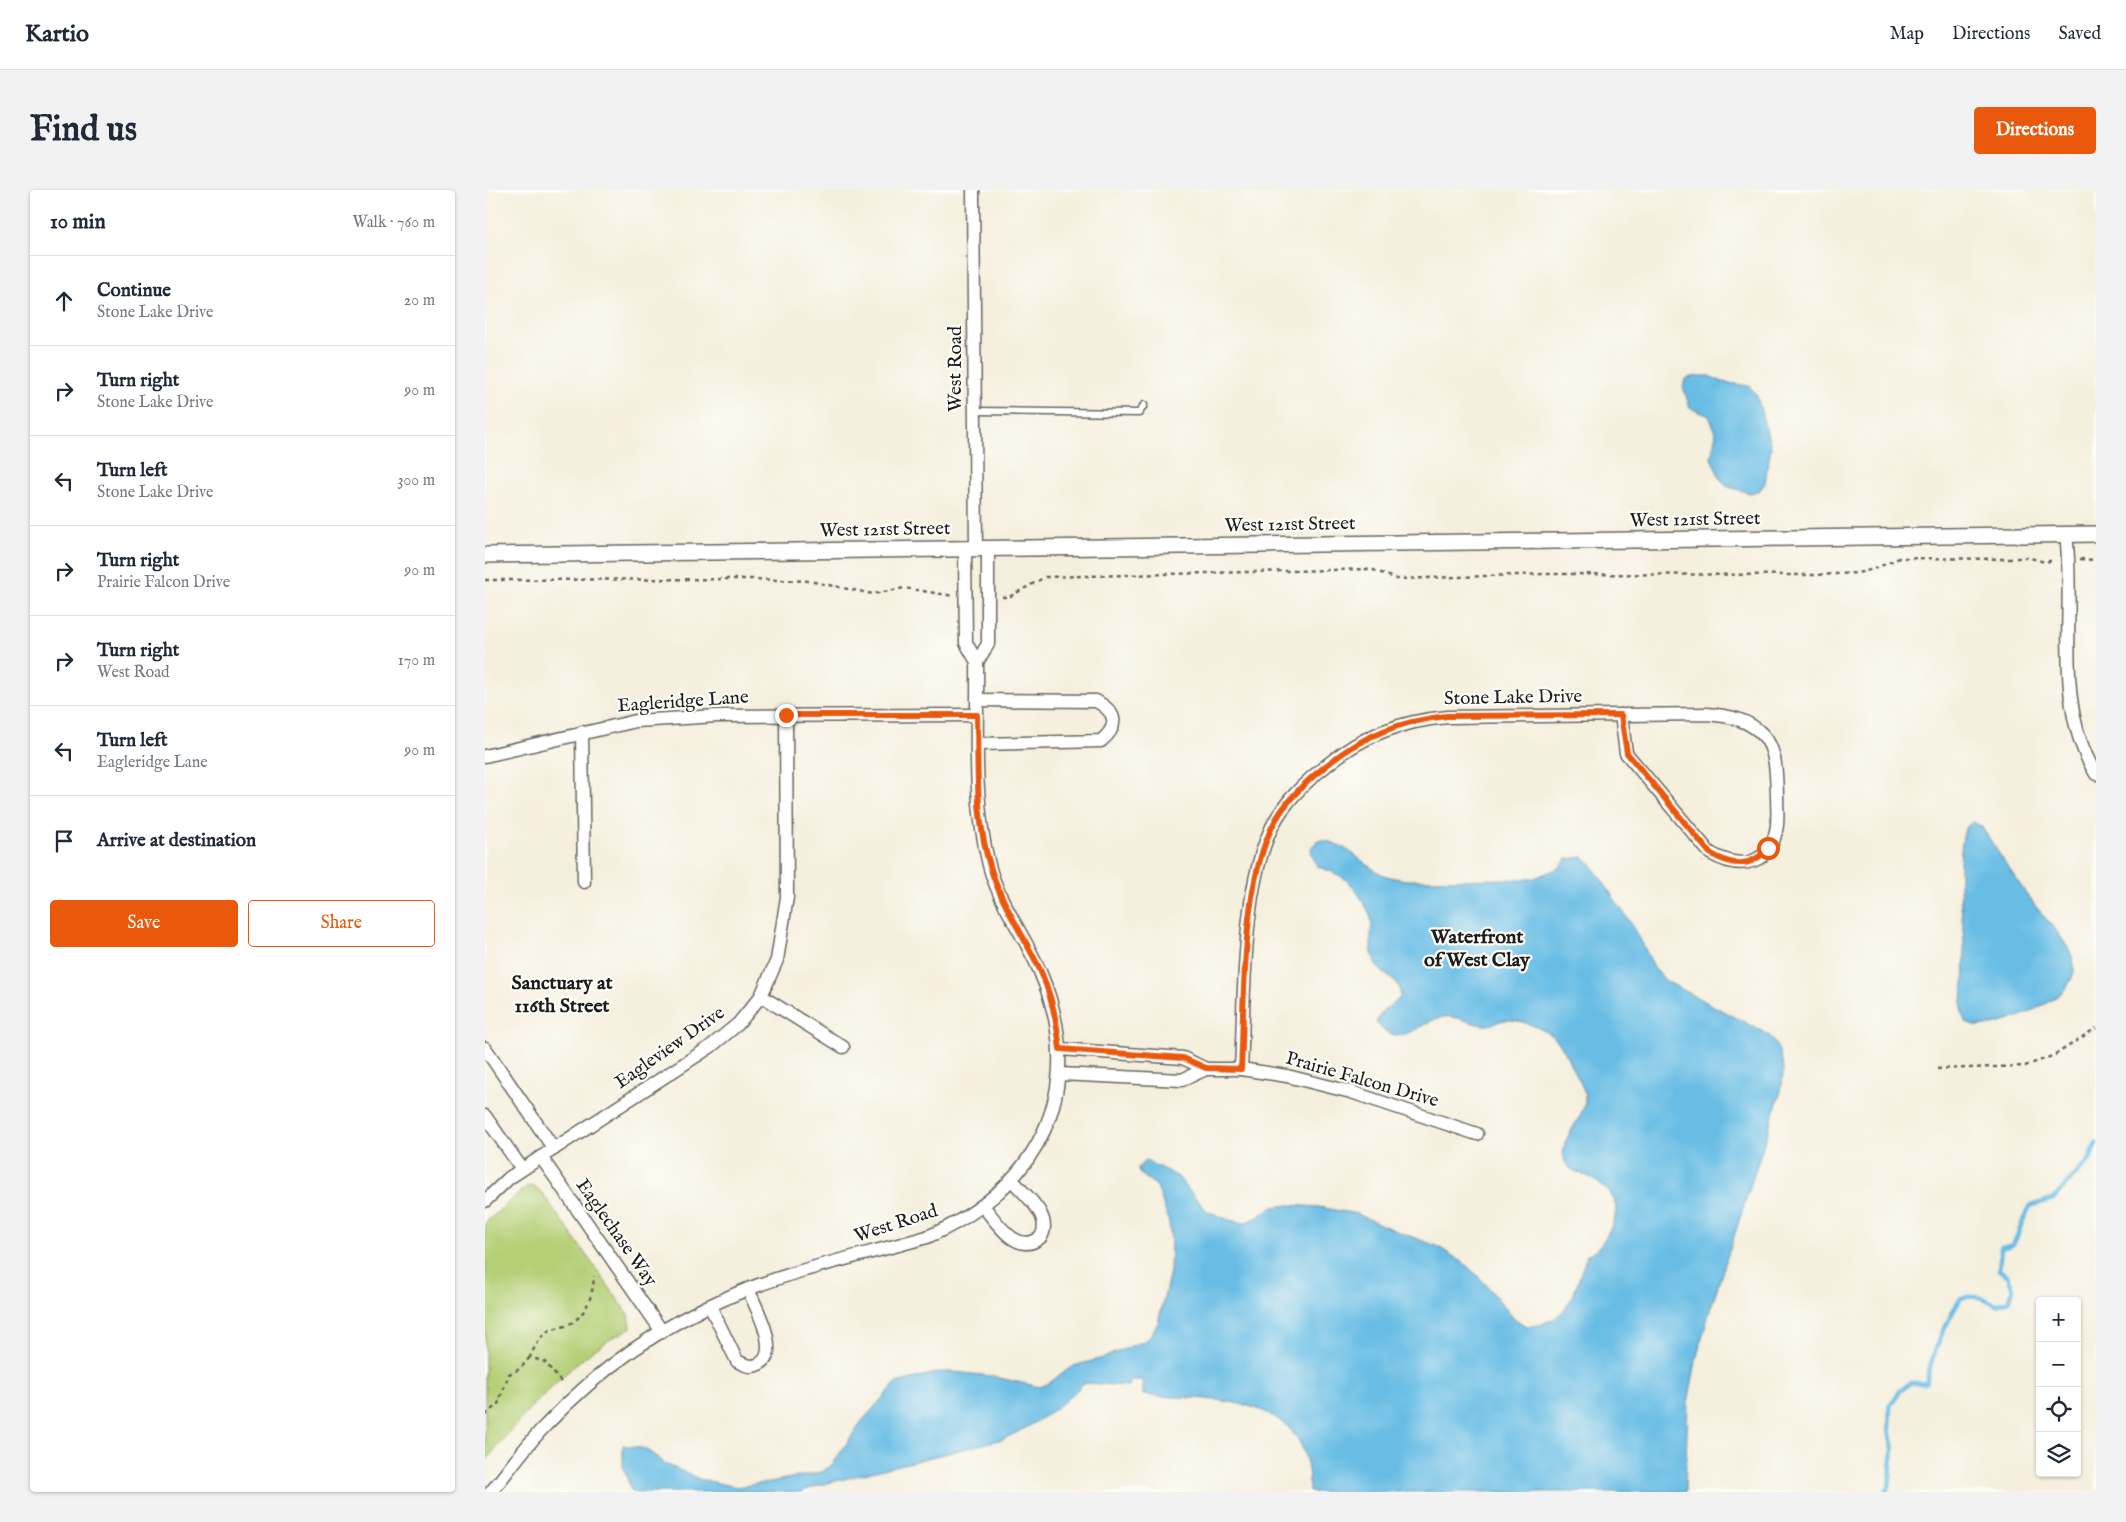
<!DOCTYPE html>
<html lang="en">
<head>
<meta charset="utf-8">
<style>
  :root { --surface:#fff; --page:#f2f2f3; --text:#1f2937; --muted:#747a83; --line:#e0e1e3; --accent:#ea580c }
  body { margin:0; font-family:"IM FELL English",serif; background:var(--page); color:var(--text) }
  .controls { position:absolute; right:15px; bottom:15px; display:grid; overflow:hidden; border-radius:5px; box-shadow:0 1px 4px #0004 }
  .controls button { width:45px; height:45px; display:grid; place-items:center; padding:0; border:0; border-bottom:1px solid var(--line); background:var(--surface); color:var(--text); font:25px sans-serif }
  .stop { position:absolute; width:15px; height:15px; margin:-11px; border:4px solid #ea580c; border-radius:50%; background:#fff }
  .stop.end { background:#ea580c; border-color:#fff; box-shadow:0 1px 5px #0008 }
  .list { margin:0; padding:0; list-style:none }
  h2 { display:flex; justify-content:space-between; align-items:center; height:65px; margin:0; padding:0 20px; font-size:21px }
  h2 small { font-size:16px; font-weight:400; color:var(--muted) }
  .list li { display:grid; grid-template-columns:32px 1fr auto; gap:15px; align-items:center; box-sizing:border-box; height:90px; padding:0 20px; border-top:1px solid var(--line) }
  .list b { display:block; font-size:19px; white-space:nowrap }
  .list p { margin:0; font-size:16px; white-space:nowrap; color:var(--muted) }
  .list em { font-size:16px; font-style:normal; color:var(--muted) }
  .actions { display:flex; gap:10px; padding:15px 20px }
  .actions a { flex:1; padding:11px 0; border:1px solid var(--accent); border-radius:5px; text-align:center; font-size:18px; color:var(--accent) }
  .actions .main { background:var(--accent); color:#fff }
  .icon { flex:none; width:28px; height:28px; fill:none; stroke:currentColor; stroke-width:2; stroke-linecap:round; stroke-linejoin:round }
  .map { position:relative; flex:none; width:1611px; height:1302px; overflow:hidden; border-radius:5px }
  header { display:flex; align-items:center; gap:30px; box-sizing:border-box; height:70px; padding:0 25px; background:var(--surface); border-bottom:1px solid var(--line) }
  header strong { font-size:24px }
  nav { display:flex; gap:28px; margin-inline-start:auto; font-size:18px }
  .intro { display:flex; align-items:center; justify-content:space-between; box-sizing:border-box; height:120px; padding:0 30px }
  h1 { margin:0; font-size:35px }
  .button { padding:12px 22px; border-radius:5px; background:var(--accent); color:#fff; font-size:18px; font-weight:700 }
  main { display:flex; gap:30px; padding:0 30px }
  aside { flex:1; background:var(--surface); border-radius:5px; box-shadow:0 1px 4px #0004 }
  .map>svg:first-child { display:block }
  .green { fill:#b4cf75; stroke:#687648 }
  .water { fill:#69bde5; stroke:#426c80 }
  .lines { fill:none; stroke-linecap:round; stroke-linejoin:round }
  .stream { stroke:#69bde5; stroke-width:4.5 }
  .service-casing { stroke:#686660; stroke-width:9 }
  .minor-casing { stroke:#686660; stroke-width:15 }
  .tertiary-casing { stroke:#686660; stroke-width:18 }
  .path { stroke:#686660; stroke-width:2.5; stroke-dasharray:4 4; stroke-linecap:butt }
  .service { stroke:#fff; stroke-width:6 }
  .minor { stroke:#fff; stroke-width:12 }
  .tertiary { stroke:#fff; stroke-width:15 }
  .route { stroke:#ea580c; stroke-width:6 }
  .labels { text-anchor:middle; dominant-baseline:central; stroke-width:4.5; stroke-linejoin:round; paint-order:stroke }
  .street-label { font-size:19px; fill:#1c1c1c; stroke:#fdfcf7 }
  .neighbourhood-label { font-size:20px; font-weight:bold; fill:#1c1c1c; stroke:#fdfcf7 }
</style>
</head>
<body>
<header>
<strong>Kartio</strong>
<nav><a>Map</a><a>Directions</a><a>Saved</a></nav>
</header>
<div class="intro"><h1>Find us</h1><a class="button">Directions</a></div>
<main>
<aside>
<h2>10 min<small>Walk · 760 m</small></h2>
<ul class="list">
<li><svg class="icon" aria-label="ahead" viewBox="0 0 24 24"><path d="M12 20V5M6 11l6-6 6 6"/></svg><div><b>Continue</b><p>Stone Lake Drive</p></div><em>20 m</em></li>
<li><svg class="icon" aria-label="right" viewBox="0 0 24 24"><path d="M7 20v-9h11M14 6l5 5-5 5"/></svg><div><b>Turn right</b><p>Stone Lake Drive</p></div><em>90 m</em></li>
<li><svg class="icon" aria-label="left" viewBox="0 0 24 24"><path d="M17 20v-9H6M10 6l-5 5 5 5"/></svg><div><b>Turn left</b><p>Stone Lake Drive</p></div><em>300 m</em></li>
<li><svg class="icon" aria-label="right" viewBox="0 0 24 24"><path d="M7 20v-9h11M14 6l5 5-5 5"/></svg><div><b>Turn right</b><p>Prairie Falcon Drive</p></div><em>90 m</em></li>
<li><svg class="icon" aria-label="right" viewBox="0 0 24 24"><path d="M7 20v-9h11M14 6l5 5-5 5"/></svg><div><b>Turn right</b><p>West Road</p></div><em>170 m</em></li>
<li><svg class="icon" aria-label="left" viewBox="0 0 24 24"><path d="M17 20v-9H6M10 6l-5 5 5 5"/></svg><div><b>Turn left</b><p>Eagleridge Lane</p></div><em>90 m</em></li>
<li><svg class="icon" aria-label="arrive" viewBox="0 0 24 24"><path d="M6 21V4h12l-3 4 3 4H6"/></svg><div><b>Arrive at destination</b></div></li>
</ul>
<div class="actions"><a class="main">Save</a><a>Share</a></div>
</aside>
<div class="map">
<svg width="1611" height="1302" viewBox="0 0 1611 1302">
  <rect width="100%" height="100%" fill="#fdfcf7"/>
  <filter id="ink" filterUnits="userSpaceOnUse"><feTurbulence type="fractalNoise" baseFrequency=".02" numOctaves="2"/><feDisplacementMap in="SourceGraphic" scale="10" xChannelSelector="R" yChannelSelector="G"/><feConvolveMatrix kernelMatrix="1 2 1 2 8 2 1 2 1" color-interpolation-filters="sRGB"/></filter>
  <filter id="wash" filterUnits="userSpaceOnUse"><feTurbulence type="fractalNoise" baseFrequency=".0096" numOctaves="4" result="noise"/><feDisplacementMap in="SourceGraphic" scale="20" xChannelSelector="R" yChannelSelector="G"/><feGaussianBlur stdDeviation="1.12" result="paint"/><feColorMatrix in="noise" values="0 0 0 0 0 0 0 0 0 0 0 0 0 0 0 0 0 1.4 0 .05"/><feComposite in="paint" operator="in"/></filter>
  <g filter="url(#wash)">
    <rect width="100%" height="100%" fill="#f5efdd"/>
    <path class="green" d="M48,995l9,8 87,122 2,13c-52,23 -111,89 -146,134v-239l41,-36z"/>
    <g class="water">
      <polygon points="1211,186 1224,186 1238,192 1264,196 1271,203 1286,257 1280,293 1275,300 1265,303 1244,297 1236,290 1226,268 1231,243 1224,226 1205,218 1198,197 1200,189"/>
      <path d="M1488,632l8,4c17,26 34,53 53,78 11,15 35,38 39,56 3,10 0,19 -7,28 -12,16 -81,49 -99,35 -9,-8 -4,-29 -3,-40 4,-52 -12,-103 1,-155z"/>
      <path d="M837,650c22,3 36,19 54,31 9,6 20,7 30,9l126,-1 27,-11 8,-9 16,-2 8,7 45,67 19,38 11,12 103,54c15,20 16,31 12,56l-71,219 -13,46 -9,47 -3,89h-376c4,-101 -94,-91 -166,-97l-1,-15h-11l-2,6 -45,-3c-23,24 -51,43 -81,56l-183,46 -20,7h-168l-9,-25v-22l23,4 18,14 35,16 38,8 33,-5 52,-10 10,-7 29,-43 35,-39 43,-11h15l37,4 49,11 9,-4 24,-17 30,-8 45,-19 10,-16 12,-52 1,-28 -2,-21 -12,-36 -18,-13 -1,-5 7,-8 32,16 30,35 22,9 16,3 13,-6 14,-10 19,-2 28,2 38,7 39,17 41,15 27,17 20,19 31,38 12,6 12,-1 15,-6 10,-9 9,-14 14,-41c13,-7 17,-14 24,-28 13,-26 -2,-39 -26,-52 -4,-2 -10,-3 -14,-6 -23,-21 12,-46 14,-68 1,-14 -10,-26 -15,-38 -5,-12 -11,-23 -22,-30 -12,-7 -29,-14 -43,-13 -8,1 -13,6 -22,5 -13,-1 -25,-10 -40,-8 -25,5 -44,35 -67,5l7,-11 17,-13c3,-18 -14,-19 -23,-32 -7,-11 -7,-28 -5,-41 1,-11 -18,-40 -27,-46 -8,-6 -19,-9 -28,-13l-5,-11 -1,-7 6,-7z"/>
    </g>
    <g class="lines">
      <path class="stream" d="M1401,1302l3,-5 4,-38 -4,-20 1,-23 9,-14 11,-9h16c7,-32 18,-58 35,-85 14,-3 23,-1 35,7l13,-4 4,-12 -5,-13 -9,-6 2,-22c3,-1 9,-2 12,-4 3,-3 12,-30 17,-38l23,-7 37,-40 6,-16"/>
    </g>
  </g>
  <g filter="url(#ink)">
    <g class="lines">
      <g class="service-casing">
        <polyline id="service" points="490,221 654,223 659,215"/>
      </g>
      <g class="minor-casing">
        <g id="minor">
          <polyline points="488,0 491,358"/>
          <path d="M1581,344c10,77 -14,170 30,240"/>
          <polyline points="492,472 503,454 503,358"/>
          <path d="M492,510l119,1c20,11 24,24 5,40l-123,3"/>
          <polyline points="97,542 99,692"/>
          <polyline points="0,566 151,531 232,526 492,525"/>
          <polyline points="276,806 358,857"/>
          <polyline points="0,858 69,959"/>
          <polyline points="575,859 698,868 721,879 756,879 802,886 866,902 992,944"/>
          <path d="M756,879c4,-71 -1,-201 41,-259 12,-17 28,-32 45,-45 36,-30 74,-44 121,-48l259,-3c22,2 41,5 56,21 14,15 13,40 14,59 0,10 1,21 0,31 -5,40 -36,46 -67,28l-84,-100 -5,-38"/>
          <polyline points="575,884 697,890 721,879"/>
          <polyline points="0,926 37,979"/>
          <polyline points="56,967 176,1140"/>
          <polyline points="0,1011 24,988 225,857 253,834 276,806 292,770 302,707 301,525"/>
          <path d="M498,1016c14,16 34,51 58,31 12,-21 -16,-42 -29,-57"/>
          <path d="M225,1116l27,55c7,4 14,7 22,3 23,-11 -4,-58 -11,-75"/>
          <path d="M6,1302c18,-22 35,-47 55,-67 52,-55 116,-100 185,-129 62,-27 131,-40 196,-59 112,-48 162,-148 114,-263 -15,-37 -42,-70 -52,-109 -17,-66 -11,-136 -12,-203l-11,-19 -1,-95"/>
        </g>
      </g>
      <g class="tertiary-casing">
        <polyline id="tertiary" points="0,365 1611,344"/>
      </g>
      <g class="path">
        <polyline points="1595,369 1611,370"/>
        <polyline points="0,390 266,389 324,391 388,404 419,398 469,406"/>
        <polyline points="517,407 524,407 560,387 886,379 912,389 1061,384 1328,385 1373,383 1389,379 1414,368 1525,369 1542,367 1560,372 1570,370"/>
        <polyline points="1452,879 1540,876 1570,865 1611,838"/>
        <path d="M76,1192l-16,-20 -15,-5c4,-9 9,-19 17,-25 4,-4 12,-4 18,-6 21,-8 28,-30 29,-50"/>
        <polyline points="0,1225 13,1214 24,1184 35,1179 45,1167"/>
      </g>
      <use href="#service" class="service"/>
      <use href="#minor" class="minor"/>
      <use href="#tertiary" class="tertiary"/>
    </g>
  </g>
  <g class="lines" filter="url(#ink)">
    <path class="route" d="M301,525h191c1,51 -2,102 13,151 11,38 35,71 51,106 11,25 16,50 19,77l123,9 23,10 35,1c4,-71 -1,-200 41,-259 12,-17 28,-32 45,-45 36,-30 74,-44 120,-49l174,-1 6,38 83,100c21,13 41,16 58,-5"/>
  </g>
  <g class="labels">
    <g class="street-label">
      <text transform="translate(471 179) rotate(-90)">West Road</text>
      <text transform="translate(1210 330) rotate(-1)">West 121st Street</text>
      <text transform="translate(805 335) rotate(-1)">West 121st Street</text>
      <text transform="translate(400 340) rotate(-1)">West 121st Street</text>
      <text transform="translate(1028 508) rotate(-1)">Stone Lake Drive</text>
      <text transform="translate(198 512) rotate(-4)">Eagleridge Lane</text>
      <text transform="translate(185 858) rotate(-35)">Eagleview Drive</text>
      <text transform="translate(877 890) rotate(16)">Prairie Falcon Drive</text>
      <text transform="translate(411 1034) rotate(-18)">West Road</text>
      <text transform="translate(131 1043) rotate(55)">Eaglechase Way</text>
    </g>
    <g class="neighbourhood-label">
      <text x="992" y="747">Waterfront<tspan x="992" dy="23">of West Clay</tspan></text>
      <text x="77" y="793">Sanctuary at<tspan x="77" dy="23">116th Street</tspan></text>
    </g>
  </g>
</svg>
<div class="controls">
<button>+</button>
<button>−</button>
<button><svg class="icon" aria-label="locate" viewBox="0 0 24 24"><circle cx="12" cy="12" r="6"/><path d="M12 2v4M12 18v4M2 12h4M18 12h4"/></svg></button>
<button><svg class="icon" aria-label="layers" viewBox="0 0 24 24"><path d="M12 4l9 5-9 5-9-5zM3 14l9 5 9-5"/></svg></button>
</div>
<div class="stop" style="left:1283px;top:658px"></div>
<div class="stop end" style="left:301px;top:525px"></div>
</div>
</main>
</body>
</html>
